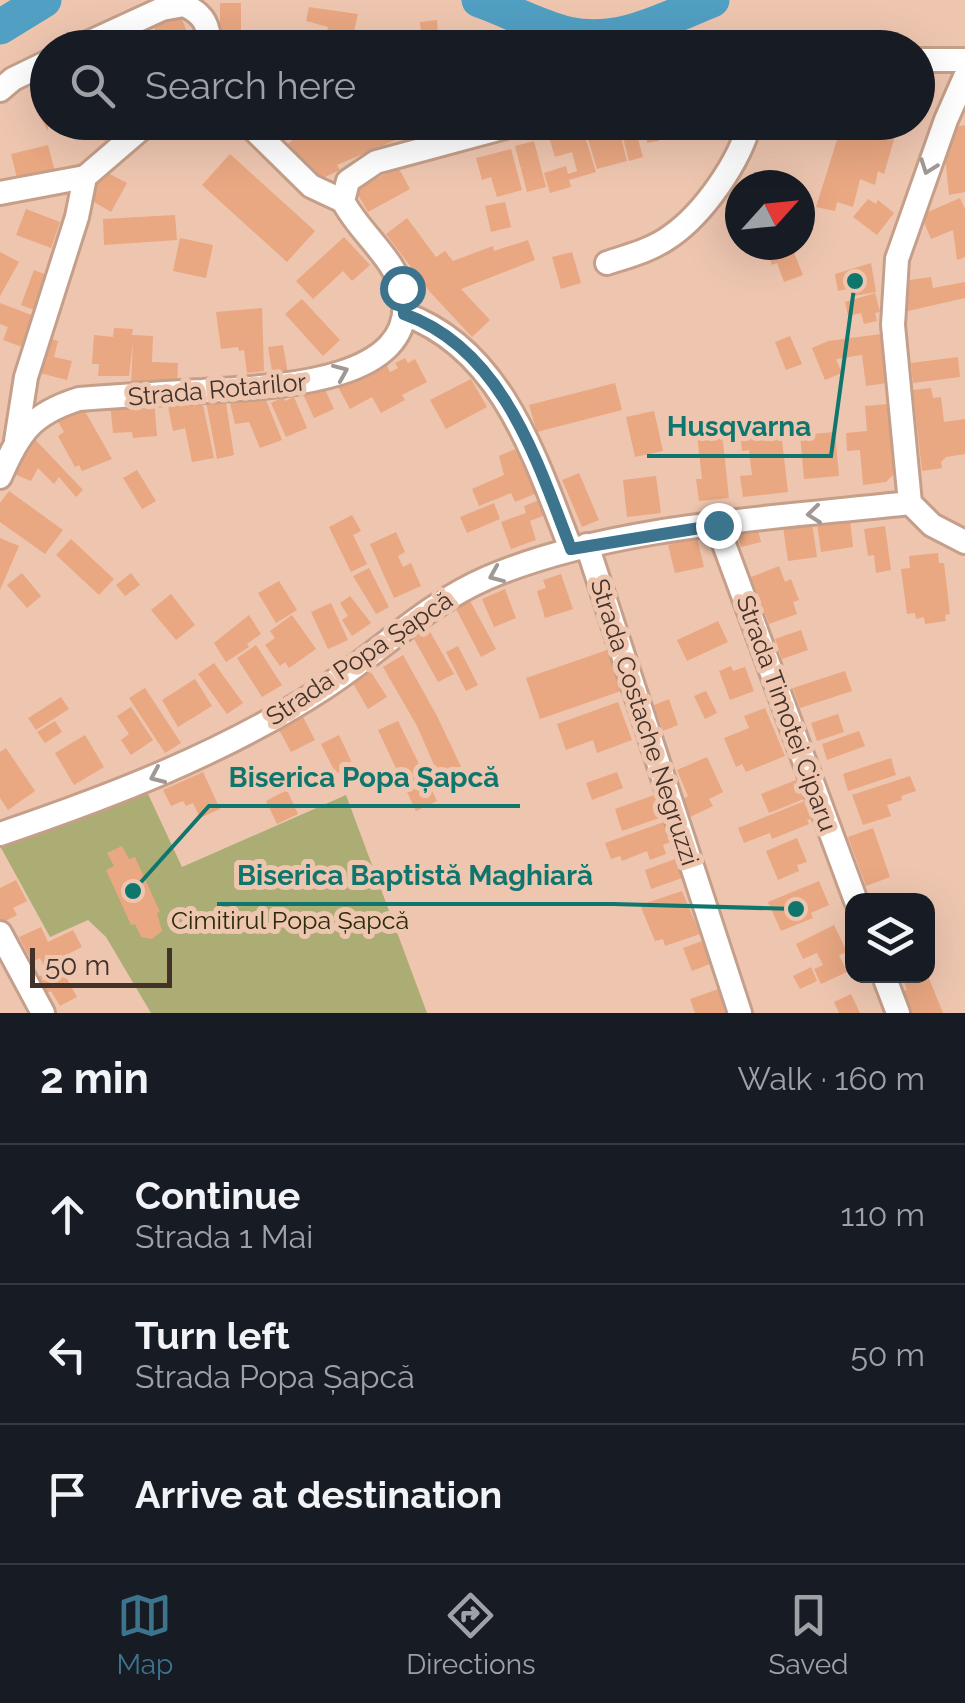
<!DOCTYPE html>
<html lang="en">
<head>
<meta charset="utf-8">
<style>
  :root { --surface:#171b24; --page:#20242c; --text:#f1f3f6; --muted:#9ea1a6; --line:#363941; --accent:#3c748e }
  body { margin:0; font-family:Raleway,sans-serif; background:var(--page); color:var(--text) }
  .controls { position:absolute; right:30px; bottom:30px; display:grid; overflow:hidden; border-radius:20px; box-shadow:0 10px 40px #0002 }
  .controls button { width:90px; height:90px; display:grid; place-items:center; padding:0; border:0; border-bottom:2px solid var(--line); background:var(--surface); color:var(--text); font:50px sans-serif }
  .compass { position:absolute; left:725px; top:170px; width:90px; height:90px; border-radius:50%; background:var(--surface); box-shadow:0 10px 40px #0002; rotate:63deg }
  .scale { position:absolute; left:30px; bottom:25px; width:142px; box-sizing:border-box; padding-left:10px; border:5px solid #423229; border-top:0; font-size:28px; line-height:35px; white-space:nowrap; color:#423229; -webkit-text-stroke:8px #eec6b0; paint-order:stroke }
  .stop { position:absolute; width:30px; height:30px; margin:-22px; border:8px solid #3c748e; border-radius:50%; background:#fff }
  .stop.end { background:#3c748e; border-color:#fff; box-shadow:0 2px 10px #0008 }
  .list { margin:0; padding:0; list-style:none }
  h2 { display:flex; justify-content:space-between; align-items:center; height:130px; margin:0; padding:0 40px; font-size:42px }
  h2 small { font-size:32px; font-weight:400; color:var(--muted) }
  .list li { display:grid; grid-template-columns:65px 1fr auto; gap:30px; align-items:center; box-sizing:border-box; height:140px; padding:0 40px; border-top:2px solid var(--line) }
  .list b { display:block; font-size:38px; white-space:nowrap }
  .list p { margin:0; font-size:32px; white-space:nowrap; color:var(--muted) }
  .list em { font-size:32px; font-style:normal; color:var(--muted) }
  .icon { flex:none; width:55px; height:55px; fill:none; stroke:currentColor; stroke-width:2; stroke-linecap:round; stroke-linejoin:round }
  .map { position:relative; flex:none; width:965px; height:1013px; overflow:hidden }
  .search { position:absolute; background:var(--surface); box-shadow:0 10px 40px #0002; left:30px; right:30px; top:30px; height:110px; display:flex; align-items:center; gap:25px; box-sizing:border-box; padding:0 35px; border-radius:55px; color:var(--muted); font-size:38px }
  .sheet { height:550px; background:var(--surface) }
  nav { display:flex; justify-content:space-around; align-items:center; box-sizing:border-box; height:140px; border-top:2px solid var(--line); background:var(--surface); font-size:28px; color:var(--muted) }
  nav a { display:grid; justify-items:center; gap:5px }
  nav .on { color:var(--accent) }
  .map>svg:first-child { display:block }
  .green { fill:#abad75 }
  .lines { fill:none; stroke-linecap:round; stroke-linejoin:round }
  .river { stroke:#519fc3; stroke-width:35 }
  .building { fill:#e9a782 }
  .minor-casing { stroke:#c59f89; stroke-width:28 }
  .minor { stroke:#fff; stroke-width:22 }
  .oneway { stroke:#a09894 }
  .route { stroke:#3c748e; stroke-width:12 }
  .labels { text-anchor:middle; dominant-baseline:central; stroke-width:10; stroke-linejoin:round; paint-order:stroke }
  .street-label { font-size:25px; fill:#423229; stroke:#eec6b0 }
  .park-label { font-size:25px; fill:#2a2b0b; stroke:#eec6b0 }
  .leader { fill:none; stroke:#0f766e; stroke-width:4 }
  .callout-dot { fill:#0f766e; stroke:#eec6b0; stroke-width:4 }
  .callout-label { font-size:28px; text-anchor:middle; font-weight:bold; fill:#0f766e; stroke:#eec6b0; stroke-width:10; stroke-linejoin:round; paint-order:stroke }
</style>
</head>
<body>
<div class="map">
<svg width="965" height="1013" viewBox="0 0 965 1013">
  <rect width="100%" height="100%" fill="#eec6b0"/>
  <polygon class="green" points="148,794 182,867 346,795 427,1013 151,1013 106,937 88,920 50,937 0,846"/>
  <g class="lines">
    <g class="river">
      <path d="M479,0c29,10 59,27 89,34 51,12 99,-16 144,-34"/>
      <polyline points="0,27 44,0"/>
    </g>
  </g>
  <g class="building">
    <rect x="220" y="3" width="21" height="41"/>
    <polygon points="309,7 358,14 350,48 324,45 328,27 306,21"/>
    <polygon points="180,14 190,40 162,48 153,24"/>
    <polygon points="437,20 439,48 422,48 420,22"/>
    <polygon points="150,29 160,48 115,48"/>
    <polygon points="48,99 48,122 55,122 48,127 48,131 34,106"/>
    <polygon points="90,122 127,122 104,141"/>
    <polygon points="314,122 317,122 325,139 362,122 399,122 405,136 337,165 340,170 319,180 288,144"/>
    <polygon points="583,122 617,122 627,161 597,169"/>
    <polygon points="619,122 660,122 658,141 647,143 646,131 636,132 643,157 629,161"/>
    <polygon points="814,122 899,122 884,174 878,171 875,185 860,179 853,207 837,202 835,211 816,207 837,140 811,131"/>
    <polygon points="581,124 596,172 569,180 571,187 550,193 544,173 566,166 568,174 577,171 572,152 555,157 548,134"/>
    <polygon points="965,125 965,192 949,195 945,157 956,127"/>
    <polygon points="534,141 546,187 527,192 515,146"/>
    <polygon points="48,145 55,172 18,182 11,154"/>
    <polygon points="511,149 522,190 497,197 491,177 482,180 476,158"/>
    <polygon points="230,154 315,231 287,262 202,185"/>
    <polygon points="398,167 410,189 368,212 355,190"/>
    <polygon points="104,171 127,183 111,212 89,199"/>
    <polygon points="960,198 965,209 965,257 957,260 953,230 931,239 921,215"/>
    <polygon points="868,199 876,204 878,200 894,213 877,235 853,217"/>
    <polygon points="505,202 511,227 491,232 485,206"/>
    <polygon points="26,209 60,222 51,248 16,235"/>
    <polygon points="175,215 177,240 104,245 103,219"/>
    <polygon points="407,218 436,257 445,251 453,261 493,246 494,251 528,240 535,260 461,289 490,320 472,337 430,292 386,234"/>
    <polygon points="344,237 370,265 352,281 343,271 313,299 296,281"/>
    <polygon points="180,238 213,245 206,278 173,271"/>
    <polygon points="765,245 791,245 803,275 784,282 777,263 772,265"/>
    <polygon points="0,252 19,262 0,296"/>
    <polygon points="572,252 581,283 561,289 552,257"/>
    <polygon points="871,263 876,292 854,296 853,288 838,291 835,274"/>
    <polygon points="34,270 50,276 37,311 21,305"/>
    <polygon points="931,277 933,288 965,282 965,298 908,311 903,281"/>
    <polygon points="875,293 880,312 875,313 877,321 864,324 861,313 848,316 845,302"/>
    <polygon points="302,299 340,340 323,356 285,314"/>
    <polygon points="0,303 34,316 22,347 3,340 8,327 0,324"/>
    <polygon points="262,308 264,371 247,373 244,350 239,351 238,347 221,349 216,312"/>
    <polygon points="114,328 133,329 132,335 153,336 152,362 178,363 177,387 131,385 133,341 129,376 98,376 99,364 92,364 94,335 113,337"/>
    <polygon points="881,334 887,383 866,386 862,355 836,359 842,373 825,380 812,348 828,341"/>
    <polygon points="790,336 802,364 786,370 775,342"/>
    <polygon points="44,337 58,341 54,357 72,361 67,380 36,372"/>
    <polygon points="283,345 288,374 273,377 268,347"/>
    <polygon points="958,357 960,377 913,383 911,363"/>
    <polygon points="405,358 408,363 415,359 427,382 402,395 405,400 381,413 372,397 350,409 338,387 385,362 390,372 398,368 395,363"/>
    <polygon points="471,379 487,407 446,429 430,400"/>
    <polygon points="615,383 622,410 537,432 529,405"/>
    <polygon points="323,385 334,409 314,418 303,394"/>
    <polygon points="931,388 933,398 941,397 944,422 965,419 965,454 946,457 941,462 942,468 922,471 913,390"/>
    <polygon points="201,395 214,458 192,462 185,428 173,431 167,402"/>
    <polygon points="264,395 282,440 260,448 249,422 235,424 229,399"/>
    <polygon points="225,397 234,455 217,459 206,401"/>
    <polygon points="284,397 285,401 294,397 307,428 286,437 271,403"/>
    <polygon points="154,399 157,436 133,438 132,432 113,433 110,402"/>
    <polygon points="888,404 894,474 886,482 863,485 860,450 847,451 846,433 867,431 865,406"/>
    <polygon points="82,406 112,459 82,471 79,465 75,467 58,436 64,432 57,420"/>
    <polygon points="654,411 663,451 635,457 626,417"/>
    <polygon points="780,423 788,492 743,497 740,476 752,475 749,450 742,451 740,431 747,430 747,427"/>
    <polygon points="835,432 839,476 804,479 800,435"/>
    <polygon points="29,433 83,490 76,497 59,477 54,484 38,468 31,481 9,472"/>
    <polygon points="722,433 729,498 699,501 696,479 702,479 697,435"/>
    <polygon points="518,448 537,493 515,502 511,493 479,506 472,489 504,475 499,456"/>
    <polygon points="137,470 156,501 142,509 123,478"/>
    <polygon points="579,473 599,520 582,527 562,480"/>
    <polygon points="656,476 661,513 627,517 623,480"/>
    <polygon points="9,491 63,530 45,554 0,522 0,503"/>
    <polygon points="539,500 545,515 530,521 536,540 511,549 501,522 526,513 524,506"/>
    <polygon points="494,503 500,519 467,533 460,517"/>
    <polygon points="352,515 361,531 353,535 367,564 351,572 329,527"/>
    <polygon points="850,519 853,547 821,552 817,524"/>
    <polygon points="812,523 817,557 788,561 783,527"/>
    <polygon points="885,526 891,570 876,573 874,555 868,556 864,529"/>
    <polygon points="757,527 761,542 741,547 737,532"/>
    <polygon points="396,532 405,552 398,556 403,567 411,563 421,586 394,598 370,544"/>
    <polygon points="0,538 19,546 0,590"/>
    <polygon points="697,538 704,567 675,573 668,545"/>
    <polygon points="71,539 114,579 99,595 56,555"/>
    <polygon points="938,553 939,563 944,563 950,614 945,615 946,621 925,624 924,617 916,619 915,613 907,614 901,569 910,568 909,556"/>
    <polygon points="779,566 785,582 791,579 799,600 793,602 797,614 769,624 751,577"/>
    <polygon points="369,568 389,607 376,614 353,576"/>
    <polygon points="22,573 41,596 27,608 7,585"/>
    <polygon points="131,573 140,585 125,596 116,585"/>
    <polygon points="561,574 573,609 545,618 537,591 546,588 543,580"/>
    <polygon points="279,581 297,610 276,623 258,593"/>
    <polygon points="505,589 516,618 494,627 482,599"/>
    <polygon points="171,594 195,625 176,640 151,610"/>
    <polygon points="350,596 371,623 352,636 342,620 348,616 340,603"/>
    <polygon points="468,597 496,649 481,657 454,605"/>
    <polygon points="331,603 348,640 328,649 311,612"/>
    <polygon points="249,615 261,634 247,644 249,647 226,662 214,643"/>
    <polygon points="292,615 316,649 289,668 285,662 280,666 265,645 275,638 270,631"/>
    <polygon points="718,621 728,642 687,661 677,640"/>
    <polygon points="429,630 454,674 438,682 414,639"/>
    <polygon points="801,630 808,650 782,659 775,639"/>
    <polygon points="256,645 282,685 262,697 237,658"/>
    <polygon points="458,646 478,685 466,691 446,652"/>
    <polygon points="610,649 624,690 540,719 526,678"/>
    <polygon points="403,655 437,716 464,773 442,783 417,726 383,667"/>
    <polygon points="214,663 243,703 227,714 198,674"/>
    <polygon points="731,666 733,671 745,667 754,691 730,700 719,671"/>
    <polygon points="369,669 387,697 368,709 351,680"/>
    <polygon points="845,671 852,691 800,708 793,688"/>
    <polygon points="195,679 212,706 178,727 162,700"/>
    <polygon points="145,688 181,743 165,753 129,698"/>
    <polygon points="706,691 717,713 705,719 694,696"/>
    <polygon points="61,697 69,709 36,730 28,718"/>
    <polygon points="669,699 678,725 663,731 654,705"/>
    <polygon points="618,702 632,740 597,753 593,740 566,750 557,724"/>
    <polygon points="131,707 153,740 131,755 121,740 129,734 117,716"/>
    <polygon points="765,708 785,756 746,772 742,764 736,767 724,738 749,728 744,716"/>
    <polygon points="301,713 315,740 291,752 277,726"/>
    <polygon points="838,714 844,732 817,741 811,723"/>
    <polygon points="55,721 62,732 45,743 37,732"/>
    <polygon points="398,721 437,801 416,811 378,730"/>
    <polygon points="859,731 865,746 827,760 822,744"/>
    <polygon points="85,735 104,767 74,785 55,753"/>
    <polygon points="339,735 353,765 336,774 321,744"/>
    <polygon points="6,748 35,791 8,810 0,798 0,752"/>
    <polygon points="707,757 723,792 709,799 713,806 690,817 682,800 688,796 677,770"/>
    <polygon points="891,758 896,775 848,791 843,774"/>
    <polygon points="203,772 220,809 200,818 193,803 186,806 183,801 171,806 163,790"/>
    <polygon points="617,772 623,788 592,800 586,783"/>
    <polygon points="910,776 916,791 901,796 902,800 887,805 891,816 863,825 852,795"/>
    <polygon points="796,780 804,799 769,813 761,794"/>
    <polygon points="287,790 298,814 277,824 266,801"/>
    <polygon points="654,795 662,817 622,831 615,809"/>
    <polygon points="807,800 814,818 807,820 809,824 772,839 770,833 744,843 738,828"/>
    <polygon points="664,822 671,842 663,845 666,854 650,860 647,851 622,861 620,856 611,859 605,843"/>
    <polygon points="873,828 890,877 866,886 848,837"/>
    <polygon points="797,838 807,862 797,865 799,871 778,880 766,851"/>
    <polygon points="122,846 129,859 135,857 160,912 157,913 162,931 152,939 141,937 135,924 131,925 106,870 114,866 107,853"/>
    <polygon points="675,859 682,878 651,889 645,870"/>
    <polygon points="16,880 27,901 13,908 17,915 0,924 0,888"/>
    <polygon points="819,881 829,905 811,913 813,918 781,931 768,902"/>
    <polygon points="682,891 700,934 665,946 663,939 655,941 640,905"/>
    <polygon points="834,925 847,952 839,955 847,972 821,984 814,969 823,965 817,953 803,959 796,944"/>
    <polygon points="41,927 48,942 73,930 82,947 44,966 40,958 32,962 19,937"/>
    <polygon points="707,939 715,962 692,971 683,948"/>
    <polygon points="60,966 77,997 60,1006 51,991 45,994 36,978"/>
    <polygon points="811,967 817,981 800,989 793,976"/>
    <polygon points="902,976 928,976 943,1013 909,1013 901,992 907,990"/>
    <polygon points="724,987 733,1013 695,1013 690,999"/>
    <polygon points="851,994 860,1013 839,1013 834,1002"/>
  </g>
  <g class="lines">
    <g class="minor-casing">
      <g id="minor">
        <path d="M77,48l85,-39 22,-4c20,9 26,21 25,43"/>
        <polyline points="918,60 965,60"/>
        <polyline points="965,77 946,120 897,259 893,325 910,503 932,525 965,542"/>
        <polyline points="0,90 13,79 48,62"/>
        <polyline points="246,122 311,186 343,201"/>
        <polyline points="0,193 85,177"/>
        <path d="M607,263c21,-7 45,-13 64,-27 33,-23 69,-75 79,-114"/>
        <path d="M404,314c99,35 132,147 167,235"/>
        <polyline points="16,441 26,377 77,217 85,177 149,122"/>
        <path d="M0,477c19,-44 31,-63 79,-78 41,-3 82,-6 123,-8 56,-4 213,-4 202,-93 -5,-37 -45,-65 -61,-97l5,-20 28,-19 148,-40"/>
        <polyline points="717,525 856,901"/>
        <polyline points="587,545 740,1013"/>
        <path d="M0,834c112,-38 224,-81 324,-146 56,-36 101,-83 163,-110 124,-53 289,-60 423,-75"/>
        <polyline points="0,933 43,1013"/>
        <polyline points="884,976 898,1013"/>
      </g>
    </g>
    <use href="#minor" class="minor"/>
  </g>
  <defs><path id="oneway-chevron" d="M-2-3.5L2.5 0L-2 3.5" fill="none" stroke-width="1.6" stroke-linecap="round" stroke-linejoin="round" transform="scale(2.5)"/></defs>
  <g class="oneway">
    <use href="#oneway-chevron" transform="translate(928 167) rotate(110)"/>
    <use href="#oneway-chevron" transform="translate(341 372) rotate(-23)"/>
    <use href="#oneway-chevron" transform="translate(814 514) rotate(174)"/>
    <use href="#oneway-chevron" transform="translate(496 575) rotate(157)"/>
    <use href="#oneway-chevron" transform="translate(157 776) rotate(156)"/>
  </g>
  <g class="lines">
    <path class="route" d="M402,288l2,26c99,35 133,147 167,235l147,-24"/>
  </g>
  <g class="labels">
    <g class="street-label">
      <text transform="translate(217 389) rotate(-5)">Strada Rotarilor</text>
      <text transform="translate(359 658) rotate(-34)">Strada Popa Șapcă</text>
      <text transform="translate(787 713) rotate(70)">Strada Timotei Ciparu</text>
      <text transform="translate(645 722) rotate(72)">Strada Costache Negruzzi</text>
    </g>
    <g class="park-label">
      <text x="290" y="920">Cimitirul Popa Șapcă</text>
    </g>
  </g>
  <path class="leader" d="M855 281L831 456H647M133 891L209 806H520M796 909L613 904H217"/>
  <g class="callout-dot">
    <circle cx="855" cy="281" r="10"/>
    <circle cx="133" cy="891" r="10"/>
    <circle cx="796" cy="909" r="10"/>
  </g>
  <g class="callout-label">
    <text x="739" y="436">Husqvarna</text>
    <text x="364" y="787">Biserica Popa Șapcă</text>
    <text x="415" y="885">Biserica Baptistă Maghiară</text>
  </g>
</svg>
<div class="controls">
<button><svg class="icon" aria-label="layers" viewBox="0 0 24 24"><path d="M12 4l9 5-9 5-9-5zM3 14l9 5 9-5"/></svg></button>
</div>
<svg class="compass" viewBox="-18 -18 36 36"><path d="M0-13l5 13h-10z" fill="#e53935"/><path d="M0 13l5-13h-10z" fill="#9ea1a6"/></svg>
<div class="scale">50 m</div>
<div class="stop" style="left:402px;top:288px"></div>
<div class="stop end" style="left:718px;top:525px"></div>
<div class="search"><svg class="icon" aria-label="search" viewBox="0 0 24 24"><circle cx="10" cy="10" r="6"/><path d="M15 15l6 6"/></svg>Search here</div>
</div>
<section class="sheet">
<h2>2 min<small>Walk · 160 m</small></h2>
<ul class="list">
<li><svg class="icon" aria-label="ahead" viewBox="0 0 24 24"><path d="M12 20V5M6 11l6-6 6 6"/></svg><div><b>Continue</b><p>Strada 1 Mai</p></div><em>110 m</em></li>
<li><svg class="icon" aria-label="left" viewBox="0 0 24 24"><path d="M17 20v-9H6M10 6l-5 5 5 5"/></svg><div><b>Turn left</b><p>Strada Popa Șapcă</p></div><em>50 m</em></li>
<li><svg class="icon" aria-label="arrive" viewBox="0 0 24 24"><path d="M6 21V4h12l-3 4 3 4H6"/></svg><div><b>Arrive at destination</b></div></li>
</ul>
</section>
<nav>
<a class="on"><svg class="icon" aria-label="map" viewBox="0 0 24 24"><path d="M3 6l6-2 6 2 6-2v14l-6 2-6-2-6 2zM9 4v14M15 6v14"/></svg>Map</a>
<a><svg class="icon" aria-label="directions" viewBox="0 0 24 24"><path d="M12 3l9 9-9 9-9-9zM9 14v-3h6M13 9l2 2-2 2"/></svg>Directions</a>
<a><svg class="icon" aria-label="saved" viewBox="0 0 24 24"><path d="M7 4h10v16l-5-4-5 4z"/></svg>Saved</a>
</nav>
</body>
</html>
